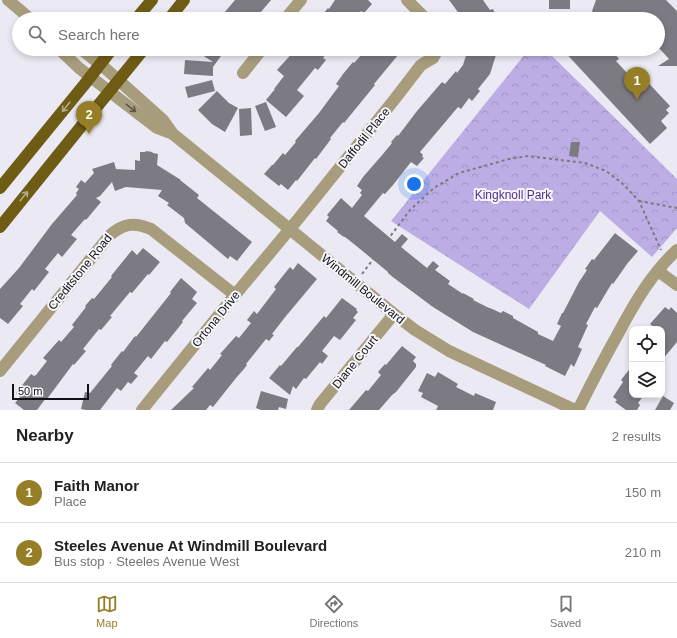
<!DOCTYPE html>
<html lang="en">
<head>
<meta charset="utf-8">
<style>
  :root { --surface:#fff; --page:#f6f6f6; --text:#202124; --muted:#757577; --line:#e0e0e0; --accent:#967e26 }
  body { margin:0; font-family:Arial,sans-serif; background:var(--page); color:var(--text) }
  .controls { position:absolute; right:12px; bottom:12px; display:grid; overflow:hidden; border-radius:8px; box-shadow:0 2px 6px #0003 }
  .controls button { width:36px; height:36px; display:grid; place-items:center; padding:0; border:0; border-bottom:1px solid var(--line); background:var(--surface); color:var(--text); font:20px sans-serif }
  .scale { position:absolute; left:12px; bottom:10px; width:77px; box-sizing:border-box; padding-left:4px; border:2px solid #121114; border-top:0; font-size:11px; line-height:14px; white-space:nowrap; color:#121114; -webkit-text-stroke:3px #f8f7fe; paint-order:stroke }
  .you { position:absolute; left:414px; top:184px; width:14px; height:14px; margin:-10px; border:3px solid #fff; border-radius:50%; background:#1a73e8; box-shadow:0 0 0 6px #1a73e833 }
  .badge { display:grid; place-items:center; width:26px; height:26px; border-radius:50%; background:var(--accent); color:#fff; font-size:13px; font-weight:700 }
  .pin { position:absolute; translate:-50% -33px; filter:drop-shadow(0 1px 2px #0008) }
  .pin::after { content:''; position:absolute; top:21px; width:14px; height:12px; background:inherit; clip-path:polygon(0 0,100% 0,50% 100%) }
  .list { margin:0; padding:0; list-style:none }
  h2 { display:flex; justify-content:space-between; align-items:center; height:52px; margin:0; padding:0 16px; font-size:17px }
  h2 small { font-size:13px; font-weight:400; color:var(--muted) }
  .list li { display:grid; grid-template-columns:26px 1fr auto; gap:12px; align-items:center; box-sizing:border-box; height:60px; padding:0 16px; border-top:1px solid var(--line) }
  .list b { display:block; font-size:15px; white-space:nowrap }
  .list p { margin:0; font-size:13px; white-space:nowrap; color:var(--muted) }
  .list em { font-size:13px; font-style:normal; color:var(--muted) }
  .icon { flex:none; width:22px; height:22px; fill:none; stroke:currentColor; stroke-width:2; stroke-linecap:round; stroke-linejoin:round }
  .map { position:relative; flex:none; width:677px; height:410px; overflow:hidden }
  .search { position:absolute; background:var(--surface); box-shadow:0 2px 6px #0003; left:12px; right:12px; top:12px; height:44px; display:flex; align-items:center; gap:10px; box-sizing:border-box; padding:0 14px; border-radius:22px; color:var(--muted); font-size:15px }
  .sheet { height:172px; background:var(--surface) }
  nav { display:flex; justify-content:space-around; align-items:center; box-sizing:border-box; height:56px; border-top:1px solid var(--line); background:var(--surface); font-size:11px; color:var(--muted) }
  nav a { display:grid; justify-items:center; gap:2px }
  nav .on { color:var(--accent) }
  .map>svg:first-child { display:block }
  .park { fill:url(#park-crowns) }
  .building { fill:#7c7a83 }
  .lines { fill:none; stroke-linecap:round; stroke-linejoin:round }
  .path { stroke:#7b7a80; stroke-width:2; stroke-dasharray:3 3; stroke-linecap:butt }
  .minor { stroke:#a79d7c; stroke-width:12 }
  .major { stroke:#6f5c14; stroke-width:12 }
  .oneway { stroke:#b4aa89 }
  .oneway2 { stroke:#5c5748 }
  .labels { text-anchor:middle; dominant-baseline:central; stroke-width:4; stroke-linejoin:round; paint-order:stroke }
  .street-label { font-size:12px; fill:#121114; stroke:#f8f7fe }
  .park-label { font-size:12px; fill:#503085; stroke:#f8f7fe }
</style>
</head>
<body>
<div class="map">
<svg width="677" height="410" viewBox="0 0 677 410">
  <defs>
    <pattern id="park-crowns" width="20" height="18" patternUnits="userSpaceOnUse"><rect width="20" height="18" fill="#bcade5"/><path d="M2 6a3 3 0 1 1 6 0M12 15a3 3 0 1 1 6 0" fill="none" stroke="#a194c4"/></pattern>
  </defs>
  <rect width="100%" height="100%" fill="#ebe9f3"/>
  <polygon class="park" points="529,49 545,49 677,179 677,228 652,257 600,211 529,309 391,221"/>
  <g class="building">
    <polygon points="235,0 271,0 255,19 219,19"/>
    <polygon points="335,0 368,0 372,4 364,13 361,11 355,19 319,19 328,8 329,9"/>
    <polygon points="449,0 483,0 490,10 493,9 497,19 463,19"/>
    <rect x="549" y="0" width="21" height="9"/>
    <polygon points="596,0 666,0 677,11 677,66 658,66 669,59 658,47 658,19 630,19 627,17 622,19 599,19 592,11"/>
    <polygon points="193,49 226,49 213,67 213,76 184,74 185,60 213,62"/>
    <polygon points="296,49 330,49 323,58 326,60 318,70 315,68 297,90 304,96 286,117 266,100 275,89 274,89 284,76 277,70"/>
    <polygon points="368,49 403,49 374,84 375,85 344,123 343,122 330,138 331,139 316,159 315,158 297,181 296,180 288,190 281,184 279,186 264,174 272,165 273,165 283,153 285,155 296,142 295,141 319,113 339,86 336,84 343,74 353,62 354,63 363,53 364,54"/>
    <polygon points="468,49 475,49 496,55 490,74 478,89 480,91 472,101 469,98 461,109 458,107 420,152 423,155 422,157 424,158 417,166 411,162 393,185 385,194 383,193 364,216 395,242 402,234 408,239 401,247 427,268 433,261 439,266 435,270 450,281 448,284 463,294 463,293 474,299 473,300 489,308 490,308 501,313 503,311 513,316 513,318 538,332 538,334 553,341 561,326 557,324 562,313 563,313 579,282 587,270 585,269 592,259 594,260 615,233 638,251 627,264 613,284 612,283 597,308 595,307 586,324 588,325 578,347 582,349 574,367 571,364 565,376 545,366 546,365 473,332 433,307 394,278 388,273 388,272 354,244 345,237 344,237 337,232 338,231 326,221 329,217 327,215 341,198 352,208 362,195 360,193 362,190 357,186 363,177 383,154 392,143 391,142 397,135 398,136 417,111 442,82 445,84 456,71 457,73 463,65"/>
    <polygon points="562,49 622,49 616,55 619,59 616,61 627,73 633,68 641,77 642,76 670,106 666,110 669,113 661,121 667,128 650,144"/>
    <polygon points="212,80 215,91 188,98 185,87"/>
    <polygon points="217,91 229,103 238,108 225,132 212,124 198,110"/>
    <polygon points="266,102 276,127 265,131 255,106"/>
    <polygon points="251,108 252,135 240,136 239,109"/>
    <polygon points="571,142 580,142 578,157 569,156"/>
    <polygon points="146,151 152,152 153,153 158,154 157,165 181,180 180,180 199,195 197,198 252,242 237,261 230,256 228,259 185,223 184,218 167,205 169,203 158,196 162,190 126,187 115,191 112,182 100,196 96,198 101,202 86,220 85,219 71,235 77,239 62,257 58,253 45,269 49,272 34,291 32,289 20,304 23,306 8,324 0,318 0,289 19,268 52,224 77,195 76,193 79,189 76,187 81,180 85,183 94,173 92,169 114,162 116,169 135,170 135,160 140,161 140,152 145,152"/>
    <polygon points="143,248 160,262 149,275 148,274 132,293 130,292 110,316 112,317 101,330 99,329 83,349 86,351 74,365 73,364 47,399 46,398 37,410 24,410 15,403 20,397 16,393 31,374 34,376 36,375 47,361 43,358 59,340 61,342 74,327 72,325 86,307 85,306 92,298 94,299 112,277 111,276 132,250 137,255"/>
    <polygon points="298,263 317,279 286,316 272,334 274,335 269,341 266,339 246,364 247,365 244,369 236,378 213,407 210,405 206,410 171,410 194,388 192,387 208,368 210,370 222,355 220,354 236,336 239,338 251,323 247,320 254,311 257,314 276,289 274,287 290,267 293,270"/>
    <polygon points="181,278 197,292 192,299 197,303 182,321 183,322 167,342 165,341 151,359 148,356 134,373 138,376 131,384 128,382 121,391 117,388 100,410 86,410 81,409 85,392 90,393 112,366 111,365 114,361 122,351 123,352 135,336 136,337 171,293 170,292"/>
    <polygon points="342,298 357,309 356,310 358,312 353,318 356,320 340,340 334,336 322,351 328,356 322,364 320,362 306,379 304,378 296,389 293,386 290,395 269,378 280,365 281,366 297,347 298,347 324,316 326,318"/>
    <polygon points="665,307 669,310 671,307 677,313 677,342 662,360 662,329 656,329 650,324"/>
    <polygon points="402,346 416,357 413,361 416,364 416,367 396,392 392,395 379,410 349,410 366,390 368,391 381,375 378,372 385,364 386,365"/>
    <polygon points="632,366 632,395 644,395 638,403 640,405 637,410 626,410 615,402 617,400 613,397 623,382 621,380"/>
    <polygon points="438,372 458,384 456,387 474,396 475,393 496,402 493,410 436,410 438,406 421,397 423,393 418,391 427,373 435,377"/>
    <polygon points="261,391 288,399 286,409 279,407 278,410 261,410 256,408"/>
    <polygon points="663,396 674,403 670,410 655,410"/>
  </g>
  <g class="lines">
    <g class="path">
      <polyline points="639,201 677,208"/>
      <polyline points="362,274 410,210 434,188 459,173 509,159 528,156 585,163 606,171 622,183 639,201 661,250"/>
    </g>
    <g class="minor">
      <polyline points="8,0 27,16 30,19"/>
      <polyline points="407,0 426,19"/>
      <polyline points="285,19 301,0"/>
      <polyline points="59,49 79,68 157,128 173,134"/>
      <polyline points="81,49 106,69 163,120 173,134 394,314 415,330 449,351 575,410"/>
      <polyline points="243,73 262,49"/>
      <polyline points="658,271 677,285"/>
      <path d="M0,371l110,-136c14,-12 25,-13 41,-6l84,66"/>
      <polyline points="142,410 235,295 299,218 394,100 421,65 433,58 438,49"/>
      <polyline points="317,410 320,404 394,314"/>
      <path d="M578,410c13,-26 27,-53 41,-78 16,-30 33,-59 58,-82"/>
    </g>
    <g class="major">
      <polyline points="136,19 152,0"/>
      <polyline points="169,19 184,0"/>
      <polyline points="0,188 84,85 112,49"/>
      <polyline points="0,227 100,103 144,49"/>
    </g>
  </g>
  <defs><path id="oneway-shaft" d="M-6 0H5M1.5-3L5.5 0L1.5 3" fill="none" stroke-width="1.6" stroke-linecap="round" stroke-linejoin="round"/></defs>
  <g class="oneway">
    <use href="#oneway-shaft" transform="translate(66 107) rotate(129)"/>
    <use href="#oneway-shaft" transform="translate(24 196) rotate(-51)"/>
  </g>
  <use class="oneway2" href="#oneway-shaft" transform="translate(131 108) rotate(38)"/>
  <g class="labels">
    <g class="street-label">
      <text transform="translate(364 138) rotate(-51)">Daffodil Place</text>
      <text transform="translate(80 272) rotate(-51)">Creditstone Road</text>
      <text transform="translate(363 289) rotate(39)">Windmill Boulevard</text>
      <text transform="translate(216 319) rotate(-51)">Ortona Drive</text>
      <text transform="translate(355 362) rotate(-51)">Diane Court</text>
    </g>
    <g class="park-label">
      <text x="513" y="195">Kingknoll Park</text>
    </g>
  </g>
</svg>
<div class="controls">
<button><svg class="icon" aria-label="locate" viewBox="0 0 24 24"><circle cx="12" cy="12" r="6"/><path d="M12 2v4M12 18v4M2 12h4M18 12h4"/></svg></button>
<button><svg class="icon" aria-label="layers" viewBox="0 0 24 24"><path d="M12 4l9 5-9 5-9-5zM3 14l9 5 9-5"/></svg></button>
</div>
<div class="scale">50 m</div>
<div class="you"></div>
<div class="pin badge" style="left:637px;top:100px">1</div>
<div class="pin badge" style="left:89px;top:134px">2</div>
<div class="search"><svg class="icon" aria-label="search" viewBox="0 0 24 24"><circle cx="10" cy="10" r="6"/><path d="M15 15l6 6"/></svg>Search here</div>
</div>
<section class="sheet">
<h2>Nearby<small>2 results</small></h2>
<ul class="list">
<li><span class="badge">1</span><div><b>Faith Manor</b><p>Place</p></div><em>150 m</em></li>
<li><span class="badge">2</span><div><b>Steeles Avenue At Windmill Boulevard</b><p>Bus stop · Steeles Avenue West</p></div><em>210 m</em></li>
</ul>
</section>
<nav>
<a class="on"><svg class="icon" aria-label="map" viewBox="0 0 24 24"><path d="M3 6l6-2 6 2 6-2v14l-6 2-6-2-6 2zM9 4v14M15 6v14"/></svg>Map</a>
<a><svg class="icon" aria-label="directions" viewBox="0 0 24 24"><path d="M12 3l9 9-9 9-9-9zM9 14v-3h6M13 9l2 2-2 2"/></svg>Directions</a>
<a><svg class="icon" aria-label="saved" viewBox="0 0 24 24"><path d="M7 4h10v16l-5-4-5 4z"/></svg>Saved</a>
</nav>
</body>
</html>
